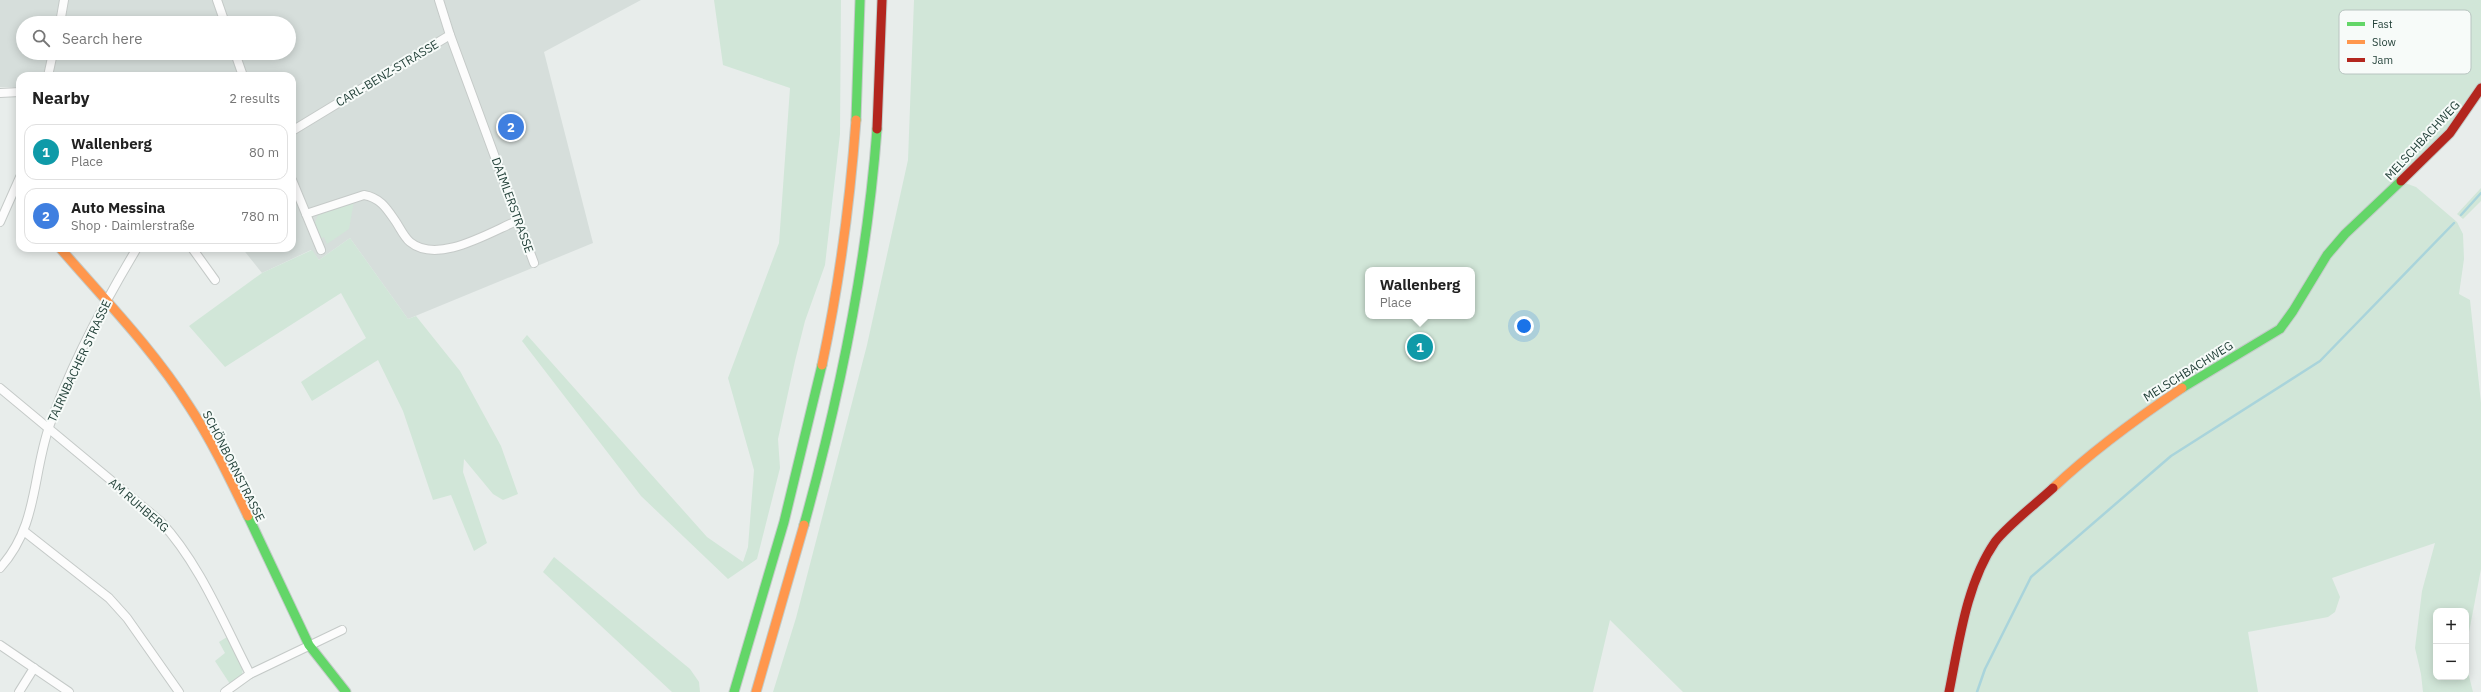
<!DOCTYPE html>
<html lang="en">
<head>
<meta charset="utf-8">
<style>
  :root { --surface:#fff; --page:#f2f2f2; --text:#222; --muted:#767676; --line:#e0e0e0; --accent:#697e78 }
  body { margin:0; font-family:"IBM Plex Sans",sans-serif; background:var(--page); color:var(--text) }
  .controls { position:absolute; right:12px; bottom:12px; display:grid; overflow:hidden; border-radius:8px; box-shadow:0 2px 10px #0003 }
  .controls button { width:36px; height:36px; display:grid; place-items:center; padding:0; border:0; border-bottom:1px solid var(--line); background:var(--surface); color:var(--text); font:20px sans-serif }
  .you { position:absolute; left:1524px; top:326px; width:14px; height:14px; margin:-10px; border:3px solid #fff; border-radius:50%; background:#1a73e8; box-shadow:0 0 0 6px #1a73e833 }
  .badge { display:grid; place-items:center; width:26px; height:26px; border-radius:50%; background:var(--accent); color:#fff; font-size:13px; font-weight:700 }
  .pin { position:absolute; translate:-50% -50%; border:2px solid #fff; box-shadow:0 1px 4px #0006 }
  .popup { position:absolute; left:1365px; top:267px; width:110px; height:52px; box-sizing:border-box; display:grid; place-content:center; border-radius:8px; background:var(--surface); filter:drop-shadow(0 1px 3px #0005); font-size:13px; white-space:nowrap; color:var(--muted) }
  .popup b { font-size:15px; color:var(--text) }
  .popup::after { content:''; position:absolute; left:50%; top:100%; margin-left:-8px; border:8px solid transparent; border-top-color:var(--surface) }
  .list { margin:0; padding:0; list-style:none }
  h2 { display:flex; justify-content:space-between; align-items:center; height:52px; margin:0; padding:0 16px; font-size:17px }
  h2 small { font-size:13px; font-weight:400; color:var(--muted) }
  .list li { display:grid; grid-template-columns:26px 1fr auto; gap:12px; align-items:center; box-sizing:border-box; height:56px; margin:0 8px 8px; padding:0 8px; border:1px solid var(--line); border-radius:12px }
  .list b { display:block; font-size:15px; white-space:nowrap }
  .list p { margin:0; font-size:13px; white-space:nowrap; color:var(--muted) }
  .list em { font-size:13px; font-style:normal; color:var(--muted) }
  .icon { flex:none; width:22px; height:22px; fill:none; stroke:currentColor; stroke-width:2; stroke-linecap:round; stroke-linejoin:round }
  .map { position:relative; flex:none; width:2481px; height:692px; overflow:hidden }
  .search { position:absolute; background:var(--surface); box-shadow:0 2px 10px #0003; left:16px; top:16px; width:280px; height:44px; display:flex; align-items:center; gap:10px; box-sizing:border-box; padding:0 14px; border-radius:22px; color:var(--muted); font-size:15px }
  .panel { position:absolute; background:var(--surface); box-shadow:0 2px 10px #0003; left:16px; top:72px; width:280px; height:180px; border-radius:12px }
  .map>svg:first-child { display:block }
  .built { fill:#d6dedb; fill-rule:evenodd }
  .green { fill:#d1e6d8; fill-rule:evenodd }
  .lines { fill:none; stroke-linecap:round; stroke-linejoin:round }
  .stream { stroke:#a9d4db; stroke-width:2.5 }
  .street-casing { stroke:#c5cac8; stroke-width:10 }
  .fast-casing { stroke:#c3cbc8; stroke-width:11 }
  .slow-casing { stroke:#c3cbc8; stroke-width:11 }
  .jam-casing { stroke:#c3cbc8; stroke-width:11 }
  .street { stroke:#fcfcfc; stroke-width:8 }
  .fast { stroke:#63d668; stroke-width:9 }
  .slow { stroke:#ff974d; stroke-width:9 }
  .jam { stroke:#b3261e; stroke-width:9 }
  .labels { text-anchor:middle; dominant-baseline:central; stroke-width:4; stroke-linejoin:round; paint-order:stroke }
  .street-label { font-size:12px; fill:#24423a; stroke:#f7fbf9 }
  .key { fill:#f7fbf9; stroke:#b8c4c0; stroke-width:1 }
  .key-label { font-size:11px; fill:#24423a }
</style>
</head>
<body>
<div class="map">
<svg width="2481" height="692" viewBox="0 0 2481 692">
  <rect width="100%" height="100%" fill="#e8edeb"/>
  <path class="built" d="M0,0h641l-97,52 49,191 -185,76 -58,-81 -31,22 -8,-10 -49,23 -20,-25h50v-172h-272v11h-20zM23,23h266v30h-266z"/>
  <g class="green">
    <polygon points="714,0 841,0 840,134 825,265 805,321 795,361 778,439 780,468 757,559 728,579 641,496 522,341 527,335 707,537 743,562 748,547 754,470 728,378 779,243 790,88 723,65"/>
    <path d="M914,0h1567v93l-76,90 11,4 41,35 6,12 1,25 -5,35 11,6 11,103v166l-12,63 -1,40 5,20h-50l-2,-18 -6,-26 7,-57 13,-48 -103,35 8,19 -5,15 -7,5 -80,15 10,60h-575l-73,-72 -17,72h-820l23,-74 71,-273 41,-185zM1368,270h104v46h-104zM2436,611h30v66h-30z"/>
    <polygon points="2481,188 2481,201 2463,219 2457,214"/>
    <polygon points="354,201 349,229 327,244 324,237 319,239 314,225 318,215"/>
    <polygon points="350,238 408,319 416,316 460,371 501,446 518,494 503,500 493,494 464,459 463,472 487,543 474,551 451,495 433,500 403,411 378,360 312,401 301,382 366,338 341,293 225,367 189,326 262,273 312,250 319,260"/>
    <polygon points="554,557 690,669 699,682 700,692 672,692 543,572"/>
    <polygon points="227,637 243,668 242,676 230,684 215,661 225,653 219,642"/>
  </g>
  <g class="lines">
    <g class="stream">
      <polyline points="2461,215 2481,193"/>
      <polyline points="1977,692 1985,669 2031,577 2171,456 2320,361 2454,223"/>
    </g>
    <g class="street-casing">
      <g id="street">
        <polyline points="217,0 225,23"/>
        <polyline points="60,23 64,0"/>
        <polyline points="450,35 534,263"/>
        <polyline points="235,53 243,76"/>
        <polyline points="48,76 53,53"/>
        <polyline points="0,93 20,92"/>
        <polyline points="292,131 450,35 439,0"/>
        <polyline points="292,180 321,250"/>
        <path d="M306,214l58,-19c17,3 23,14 32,27 4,6 8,15 14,20 28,23 80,-10 109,-22"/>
        <polyline points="0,222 20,177"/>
        <polyline points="192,248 215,280"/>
        <path d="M0,388l160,133c39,41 64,103 90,153"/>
        <polyline points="25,532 109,598 127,618 179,692"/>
        <path d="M0,568c38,-42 32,-91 49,-141 21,-61 55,-124 88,-179"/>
        <polyline points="0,645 69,692"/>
        <polyline points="19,692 34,668"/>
        <polyline points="225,692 250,674 342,630"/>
      </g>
    </g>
    <g class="fast-casing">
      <g id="fast">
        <polyline points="856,120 860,0"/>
        <polyline points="2182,388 2280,329 2293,311 2327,255 2345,234 2401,181"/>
        <polyline points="248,516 309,645 346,692"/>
        <path d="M804,525c36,-130 63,-262 73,-396"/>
        <polyline points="734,692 784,522 822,365"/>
      </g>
    </g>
    <g class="slow-casing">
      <g id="slow">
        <path d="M60,248c44,51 93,101 129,158 23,35 41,73 59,110"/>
        <path d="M822,365c17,-80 28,-163 34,-245"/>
        <path d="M2053,488c40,-38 83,-69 129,-100"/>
        <polyline points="756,692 804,525"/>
      </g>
    </g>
    <g class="jam-casing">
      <g id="jam">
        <polyline points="877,129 882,0"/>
        <polyline points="2401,181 2450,133 2481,88"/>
        <path d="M1949,692c10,-49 17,-108 46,-150 12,-16 43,-40 58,-54"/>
      </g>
    </g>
    <use href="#street" class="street"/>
    <use href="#fast" class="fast"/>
    <use href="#slow" class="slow"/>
    <use href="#jam" class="jam"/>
  </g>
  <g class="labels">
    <g class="street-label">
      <text transform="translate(387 73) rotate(-31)">CARL-BENZ-STRASSE</text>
      <text transform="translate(2422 140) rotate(-47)">MELSCHBACHWEG</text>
      <text transform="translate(513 205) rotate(70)">DAIMLERSTRASSE</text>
      <text transform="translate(79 361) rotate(-65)">TAIRNBACHER STRASSE</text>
      <text transform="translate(2188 371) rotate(-32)">MELSCHBACHWEG</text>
      <text transform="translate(234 466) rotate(63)">SCHÖNBORNSTRASSE</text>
      <text transform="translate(139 505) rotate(41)">AM RUHBERG</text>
    </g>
  </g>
  <rect x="2339" y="10" width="132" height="64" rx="6" class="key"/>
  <rect x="2347" y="22" width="18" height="4" fill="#63d668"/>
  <rect x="2347" y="40" width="18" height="4" fill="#ff974d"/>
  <rect x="2347" y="58" width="18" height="4" fill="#b3261e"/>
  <g class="key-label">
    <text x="2372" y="28">Fast</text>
    <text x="2372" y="46">Slow</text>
    <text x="2372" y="64">Jam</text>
  </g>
</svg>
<div class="controls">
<button>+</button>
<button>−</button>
</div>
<div class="you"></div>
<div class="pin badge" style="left:1420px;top:347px;background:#0f9aa8">1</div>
<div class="popup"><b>Wallenberg</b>Place</div>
<div class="pin badge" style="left:511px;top:127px;background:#3f7fe0">2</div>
<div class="search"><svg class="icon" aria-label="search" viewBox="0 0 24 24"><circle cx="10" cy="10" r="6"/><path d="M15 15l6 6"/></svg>Search here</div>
<section class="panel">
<h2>Nearby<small>2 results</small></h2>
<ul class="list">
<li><span class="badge" style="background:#0f9aa8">1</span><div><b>Wallenberg</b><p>Place</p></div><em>80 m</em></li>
<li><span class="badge" style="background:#3f7fe0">2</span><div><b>Auto Messina</b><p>Shop · Daimlerstraße</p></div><em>780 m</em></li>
</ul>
</section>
</div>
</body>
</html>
